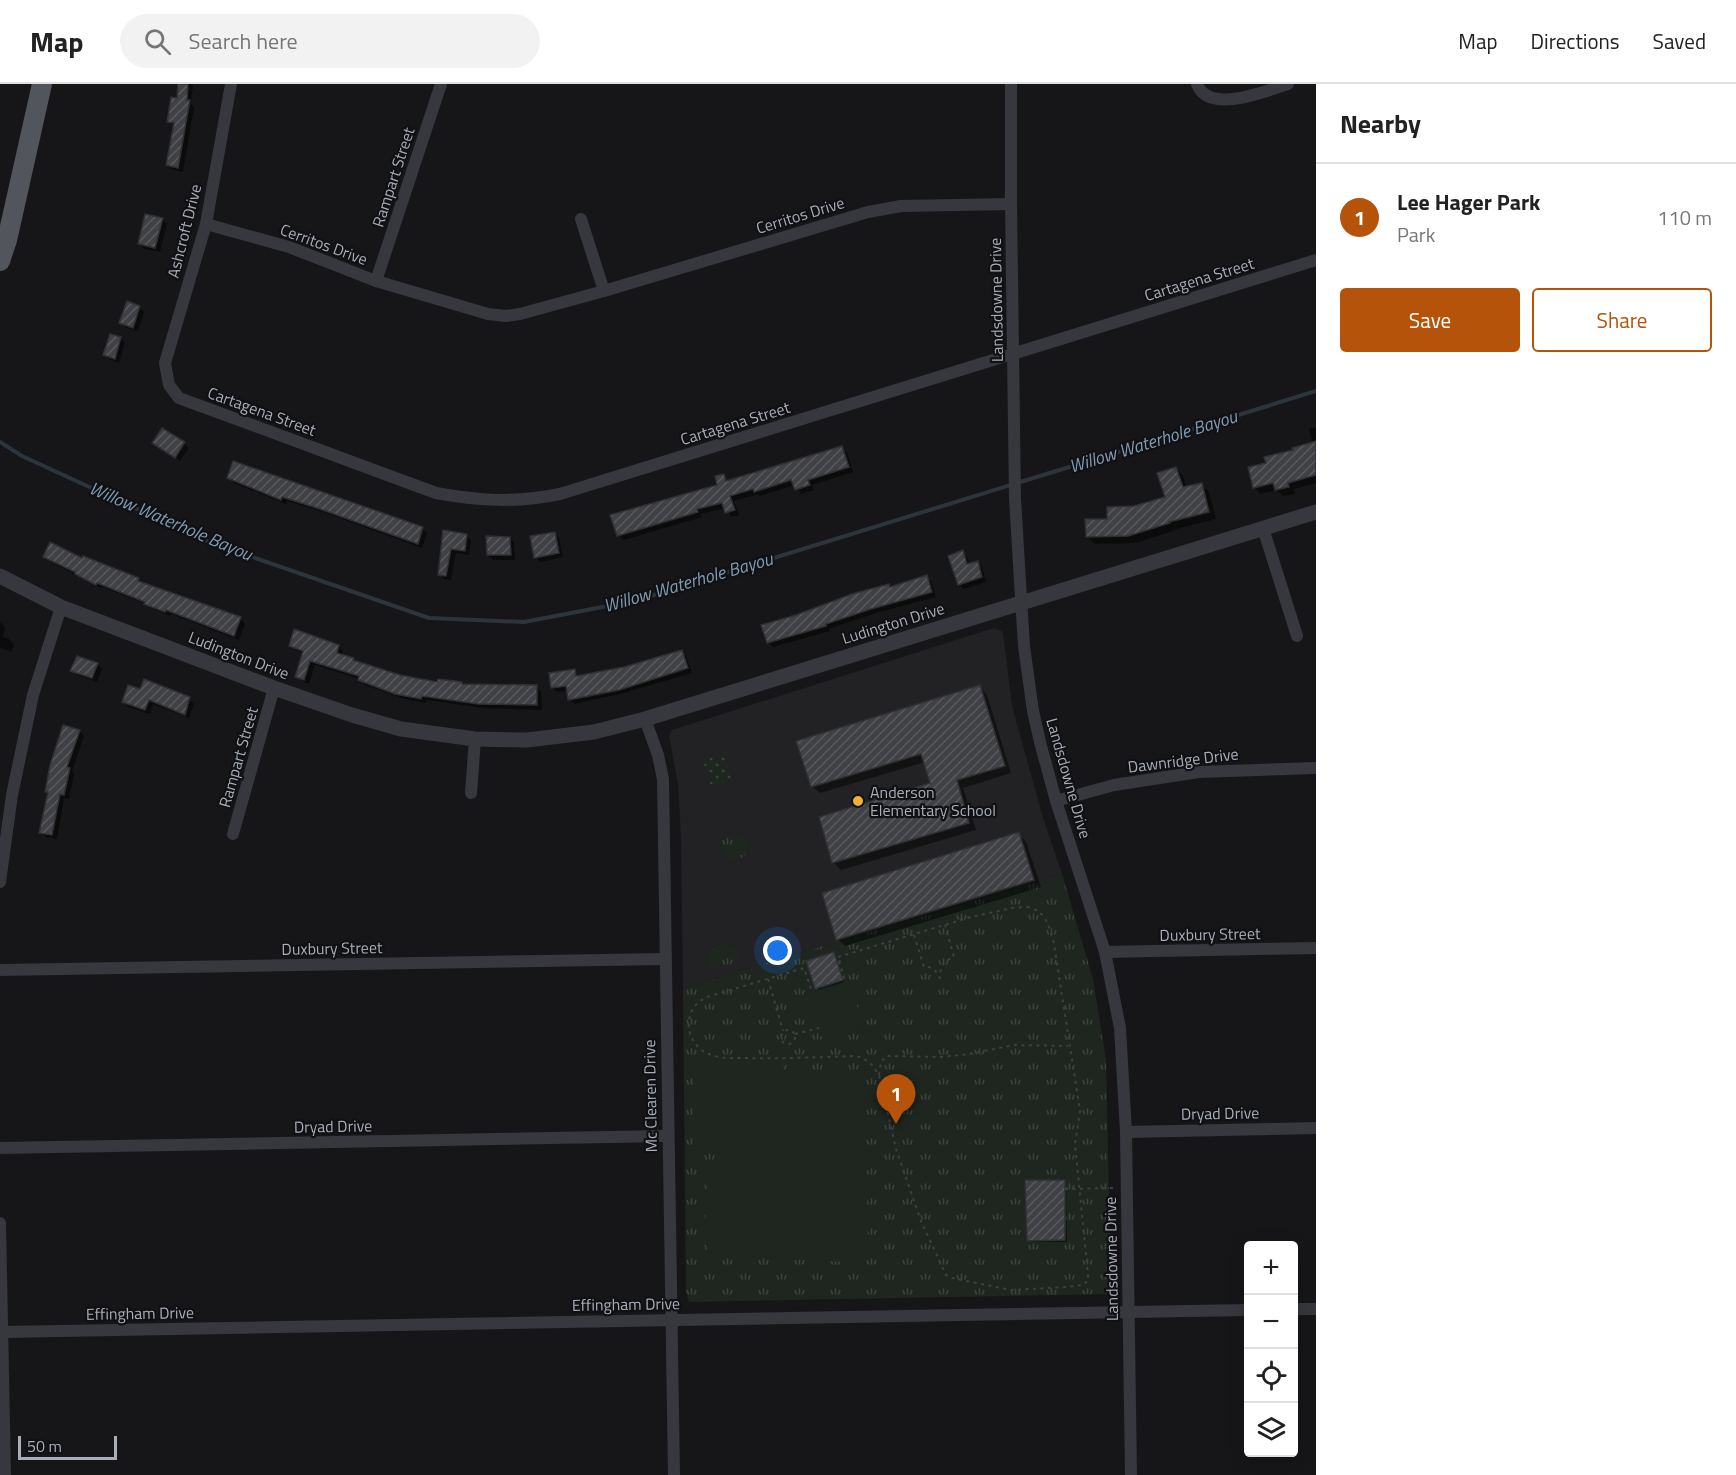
<!DOCTYPE html>
<html lang="en">
<head>
<meta charset="utf-8">
<style>
  :root { --surface:#fff; --page:#f2f2f2; --text:#222; --muted:#767676; --line:#e0e0e0; --accent:#b45309 }
  body { margin:0; font-family:"Titillium Web",sans-serif; background:var(--page); color:var(--text) }
  .controls { position:absolute; right:18px; bottom:18px; display:grid; overflow:hidden; border-radius:6px; box-shadow:0 3px 15px #0003 }
  .controls button { width:54px; height:54px; display:grid; place-items:center; padding:0; border:0; border-bottom:2px solid var(--line); background:var(--surface); color:var(--text); font:30px sans-serif }
  .scale { position:absolute; left:18px; bottom:15px; width:99px; box-sizing:border-box; padding-left:6px; border:3px solid #a8adb8; border-top:0; font-size:16px; line-height:21px; white-space:nowrap; color:#a8adb8; -webkit-text-stroke:4px #111113; paint-order:stroke }
  .you { position:absolute; left:778px; top:867px; width:21px; height:21px; margin:-15px; border:4px solid #fff; border-radius:50%; background:#1a73e8; box-shadow:0 0 0 9px #1a73e833 }
  .badge { display:grid; place-items:center; width:39px; height:39px; border-radius:50%; background:var(--accent); color:#fff; font-size:20px; font-weight:700 }
  .pin { position:absolute; translate:-50% -50px; filter:drop-shadow(0 2px 3px #0008) }
  .pin::after { content:''; position:absolute; top:32px; width:21px; height:18px; background:inherit; clip-path:polygon(0 0,100% 0,50% 100%) }
  .list { margin:0; padding:0; list-style:none }
  h2 { display:flex; justify-content:space-between; align-items:center; height:78px; margin:0; padding:0 24px; font-size:26px }
  h2 small { font-size:20px; font-weight:400; color:var(--muted) }
  .list li { display:grid; grid-template-columns:39px 1fr auto; gap:18px; align-items:center; box-sizing:border-box; height:108px; padding:0 24px; border-top:2px solid var(--line) }
  .list b { display:block; font-size:22px; white-space:nowrap }
  .list p { margin:0; font-size:20px; white-space:nowrap; color:var(--muted) }
  .list em { font-size:20px; font-style:normal; color:var(--muted) }
  .actions { display:flex; gap:12px; padding:18px 24px }
  .actions a { flex:1; padding:14px 0; border:2px solid var(--accent); border-radius:6px; text-align:center; font-size:21px; color:var(--accent) }
  .actions .main { background:var(--accent); color:#fff }
  .icon { flex:none; width:33px; height:33px; fill:none; stroke:currentColor; stroke-width:2; stroke-linecap:round; stroke-linejoin:round }
  .map { position:relative; flex:none; width:1316px; height:1391px; overflow:hidden }
  header { display:flex; align-items:center; gap:36px; box-sizing:border-box; height:84px; padding:0 30px; background:var(--surface); border-bottom:2px solid var(--line) }
  header strong { font-size:28px }
  nav { display:flex; gap:33px; margin-inline-start:auto; font-size:21px }
  .search { width:420px; height:54px; background:var(--page); display:flex; align-items:center; gap:15px; box-sizing:border-box; padding:0 21px; border-radius:33px; color:var(--muted); font-size:22px }
  main { display:flex }
  aside { flex:1; background:var(--surface) }
  .map>svg:first-child { display:block }
  .built { fill:#222225 }
  .grass { fill:url(#grass-dots) }
  .park { fill:url(#park-tufts) }
  .garden { fill:#1e261f }
  .shadow { fill:#0007 }
  .lines { fill:none; stroke-linecap:round; stroke-linejoin:round }
  .stream { stroke:#2c353c; stroke-width:4 }
  .building { fill:url(#building-hatch); stroke:#303034; stroke-width:1.5 }
  .path { stroke:#3d3f44; stroke-width:2; stroke-dasharray:3 4.5; stroke-linecap:butt }
  .minor { stroke:#37383d; stroke-width:12 }
  .tertiary { stroke:#37383d; stroke-width:15 }
  .primary { stroke:#53555c; stroke-width:20 }
  .poi-dot { fill:#f2b134; stroke:#111113; stroke-width:2 }
  .labels { text-anchor:middle; dominant-baseline:central; stroke-width:4.5; stroke-linejoin:round; paint-order:stroke }
  .street-label { font-size:16px; fill:#a8adb8; stroke:#111113 }
  .poi-label { font-size:16px; fill:#a8adb8; stroke:#111113; text-anchor:start }
  .water-label { font-size:18px; font-style:italic; fill:#7f9bb3; stroke:#111113 }
</style>
</head>
<body>
<header>
<strong>Map</strong>
<div class="search"><svg class="icon" aria-label="search" viewBox="0 0 24 24"><circle cx="10" cy="10" r="6"/><path d="M15 15l6 6"/></svg>Search here</div>
<nav><a>Map</a><a>Directions</a><a>Saved</a></nav>
</header>
<main>
<div class="map">
<svg width="1316" height="1391" viewBox="0 0 1316 1391">
  <defs>
    <pattern id="grass-dots" width="8" height="8" patternUnits="userSpaceOnUse" patternTransform="scale(1.5)"><rect width="8" height="8" fill="#1e261f"/><path d="M2 2h.1M6 6h.1" fill="none" stroke="#3c433d" stroke-width="1.8" stroke-linecap="round"/></pattern>
    <pattern id="park-tufts" width="24" height="20" patternUnits="userSpaceOnUse" patternTransform="scale(1.5)"><rect width="24" height="20" fill="#1e261f"/><path d="M3 7l-1-3M5 7V3M7 7l1-3M15 17l-1-3M17 17v-4M19 17l1-3" fill="none" stroke="#3c433d"/></pattern>
    <pattern id="building-hatch" width="6" height="6" patternUnits="userSpaceOnUse" patternTransform="scale(1.5)"><rect width="6" height="6" fill="#404145"/><path d="M-1 1l2-2M0 6l6-6M5 7l2-2" fill="none" stroke="#595a5e"/></pattern>
  </defs>
  <rect width="100%" height="100%" fill="#161618"/>
  <polygon class="built" points="994,544 1003,548 1012,622 1043,734 1062,790 683,904 681,753 678,700 669,652 672,646"/>
  <polygon class="grass" points="725,670 732,695 711,702 703,676"/>
  <g class="park">
    <path d="M724,752l21,1 4,3 -4,16 -4,2h-15c-5,-8 -7,-14 -2,-22z"/>
    <polygon points="1062,790 1093,895 1106,976 1111,1210 689,1218 686,1207 683,904"/>
    <path d="M722,860l7,1 10,7v6c-9,7 -20,14 -31,9l-3,-9 8,-9z"/>
  </g>
  <g class="garden">
    <polygon points="850,897 864,946 823,958 809,910"/>
    <path d="M702,976l80,1v9h62v19l21,7 3,145c-5,13 -8,19 -22,21l-138,-8 -4,-58 12,-36v-12l-22,-1v-78z"/>
  </g>
  <g class="shadow">
    <polygon points="179,0 193,0 191,20 194,23 183,88 173,86 168,81 174,42 169,37 178,16"/>
    <polygon points="163,135 167,140 160,168 144,165 140,160"/>
    <polygon points="139,223 144,228 138,247 126,244 121,239"/>
    <polygon points="120,254 125,259 119,279 109,275 105,271"/>
    <polygon points="1316,343 1316,399 1294,405 1295,410 1283,412 1277,406 1261,410 1254,403 1268,380 1313,359 1309,345"/>
    <polygon points="154,359 184,360 189,364 180,377"/>
    <polygon points="842,364 847,369 853,388 812,401 814,406 801,410 795,401 760,412 758,410 734,417 739,431 731,433 725,424 700,430 702,433 624,456 619,451 719,402 723,391 728,398"/>
    <polygon points="1176,384 1183,392 1187,404 1201,400 1209,408 1216,435 1176,445 1176,446 1136,459 1095,460 1087,452 1108,436 1134,424 1167,414"/>
    <polygon points="229,394 422,444 427,449 422,464 323,428 287,417 286,420 234,399"/>
    <polygon points="445,449 466,451 471,456 469,471 456,469 451,496 444,495 440,490"/>
    <polygon points="554,449 559,454 563,473 540,478 535,473"/>
    <polygon points="510,454 514,459 515,476 493,476 488,471"/>
    <polygon points="963,468 967,473 970,481 977,479 982,483 986,498 964,505 959,500"/>
    <polygon points="44,473 83,476 84,474 138,496 143,500 241,535 245,540 239,556 171,530 170,532 150,524 146,520 102,503 101,504 49,477"/>
    <polygon points="926,492 931,497 936,513 876,529 829,545 830,547 773,563 768,558 891,504"/>
    <polygon points="0,538 5,543 3,553 9,555 14,560 12,568 0,564"/>
    <polygon points="291,562 338,562 343,567 342,572 353,575 358,579 399,592 438,600 461,599 464,602 536,603 541,607 542,626 484,624 426,616 426,619 401,614 365,601 360,595 315,581 309,600 302,597 297,593 304,570 295,566"/>
    <polygon points="681,567 686,572 692,589 624,609 575,620 570,615 568,607 557,608 552,604 574,587 580,593 624,584"/>
    <polygon points="97,580 102,585 97,598 77,591 72,587"/>
    <polygon points="129,603 189,615 194,620 189,634 153,620 150,630 128,623 124,618"/>
    <polygon points="980,603 987,611 1011,689 963,704 976,746 841,786 834,779 821,734 932,700 925,678 820,709 812,702"/>
    <polygon points="64,643 80,647 84,652 72,687 74,690 69,715 64,714 57,755 46,753 41,749 49,710 46,707"/>
    <polygon points="1019,750 1026,758 1041,803 845,862 838,855"/>
    <polygon points="834,870 844,898 818,906 816,904"/>
    <polygon points="1064,1097 1066,1099 1067,1158 1030,1158 1028,1156"/>
  </g>
  <g class="lines">
    <polyline class="stream" points="0,358 22,372 209,458 429,534 524,538 634,517 1316,307"/>
  </g>
  <g class="building">
    <polygon points="178,0 188,0 187,16 190,16 178,84 166,81 174,39 167,38 171,13 177,14"/>
    <polygon points="145,130 163,134 155,164 138,160"/>
    <polygon points="127,217 140,222 133,244 119,239"/>
    <polygon points="110,250 121,253 115,275 103,271"/>
    <polygon points="162,344 185,358 175,374 152,359"/>
    <polygon points="1316,357 1316,391 1288,399 1289,403 1275,406 1273,399 1253,404 1248,383 1266,379 1264,373 1293,366 1292,364"/>
    <polygon points="842,362 849,383 808,396 810,401 795,406 791,396 754,408 753,405 730,412 735,426 725,429 722,419 697,425 698,428 617,452 610,431 717,401 715,392 724,390 726,397"/>
    <polygon points="233,377 423,443 418,460 317,424 282,413 281,416 227,394"/>
    <polygon points="1176,383 1183,403 1202,399 1209,428 1169,438 1170,439 1128,452 1086,453 1085,435 1107,435 1107,423 1134,422 1165,413 1157,389"/>
    <polygon points="443,446 467,450 465,467 451,465 446,492 438,491"/>
    <polygon points="555,448 559,469 534,474 530,452"/>
    <polygon points="486,452 510,453 511,471 487,471"/>
    <polygon points="50,458 82,474 83,472 139,494 138,497 241,533 234,552 166,526 165,528 144,520 145,518 97,499 96,501 75,490 75,488 43,473"/>
    <polygon points="963,466 967,480 978,477 982,493 958,501 948,472"/>
    <polygon points="927,491 932,508 871,525 826,540 826,542 767,559 761,541 796,531 852,510 889,500 890,503"/>
    <polygon points="294,545 339,561 337,569 354,574 353,576 400,591 437,598 438,595 462,598 462,600 537,601 537,621 478,620 422,612 421,615 395,610 358,596 359,592 310,577 304,596 295,593 303,567 289,562"/>
    <polygon points="682,566 688,584 619,606 568,616 566,602 551,604 549,589 575,585 576,592 624,583"/>
    <polygon points="77,572 98,579 92,594 70,587"/>
    <polygon points="144,595 190,613 185,631 149,616 145,626 122,618 128,601 140,605"/>
    <polygon points="980,601 1005,682 957,696 969,739 832,779 819,733 930,699 921,670 811,703 796,657"/>
    <polygon points="63,641 80,646 67,683 70,684 64,711 60,710 52,751 39,749 48,708 45,708 50,681"/>
    <polygon points="1019,748 1034,796 836,856 822,809"/>
    <polygon points="834,868 843,896 815,905 806,877"/>
    <polygon points="1025,1096 1065,1096 1065,1156 1027,1157"/>
  </g>
  <g class="lines">
    <g class="path">
      <path d="M1027,823c20,4 22,20 27,37l26,167 -5,33 13,131v6l-6,4 -15,2 -56,3 -59,-12 -6,-3 -25,-54 -25,-72 -17,-74 -7,-10 -9,-7 -7,-2c-37,1 -74,3 -111,2 -12,0 -25,1 -36,-4 -13,-5 -22,-19 -20,-33 1,-12 8,-19 18,-24l97,-29 7,21 33,-11 -6,-21 133,-40 41,-9z"/>
      <path d="M914,851l10,32c9,-1 12,4 16,11 0,-11 3,-17 14,-21l-9,-32"/>
      <polyline points="768,895 783,947"/>
      <circle cx="788" cy="953" r="7"/>
      <polyline points="795,950 819,944"/>
      <polyline points="879,991 881,978 886,972 941,973 969,970 1014,961 1068,962"/>
      <polyline points="1065,1105 1116,1104"/>
    </g>
    <g class="minor">
      <path d="M231,0l-25,140 -41,139 4,22 10,13 257,95c44,8 80,10 124,1l756,-234"/>
      <polyline points="1011,0 1011,120 1015,415 1024,562 1033,627 1040,658 1056,717 1105,868 1120,944 1126,1048 1131,1391"/>
      <path d="M1197,0c12,31 69,7 91,0"/>
      <polyline points="581,135 604,207"/>
      <polyline points="206,140 289,163 376,197 488,230 506,232 520,230 604,207 868,128 901,122 1011,120"/>
      <polyline points="376,197 441,0"/>
      <polyline points="1263,444 1297,552"/>
      <polyline points="645,635 658,671 663,695 674,1391"/>
      <polyline points="471,709 475,655"/>
      <polyline points="1056,717 1114,701 1199,688 1316,684"/>
      <polyline points="233,750 274,604"/>
      <polyline points="0,798 12,711 33,611 61,523"/>
      <polyline points="1105,868 1316,864"/>
      <polyline points="0,886 665,875"/>
      <polyline points="1126,1048 1316,1044"/>
      <polyline points="0,1064 667,1052"/>
      <polyline points="0,1139 5,1391"/>
      <polyline points="1294,1225 1316,1225"/>
      <polyline points="4,1248 1248,1226"/>
    </g>
    <polyline class="tertiary" points="0,492 61,523 274,604 352,631 401,645 475,655 527,656 594,648 645,635 1316,428"/>
    <polyline class="primary" points="0,177 7,156 42,0"/>
  </g>
  <circle class="poi-dot" cx="858" cy="717" r="6"/>
  <g class="labels">
    <g class="street-label">
      <text transform="translate(393 93) rotate(-72)">Rampart Street</text>
      <text transform="translate(800 131) rotate(-17)">Cerritos Drive</text>
      <text transform="translate(184 147) rotate(-76)">Ashcroft Drive</text>
      <text transform="translate(324 160) rotate(20)">Cerritos Drive</text>
      <text transform="translate(1199 195) rotate(-17)">Cartagena Street</text>
      <text transform="translate(996 216) rotate(-91)">Landsdowne Drive</text>
      <text transform="translate(262 327) rotate(20)">Cartagena Street</text>
      <text transform="translate(735 339) rotate(-17)">Cartagena Street</text>
      <text transform="translate(893 539) rotate(-17)">Ludington Drive</text>
      <text transform="translate(239 571) rotate(21)">Ludington Drive</text>
      <text transform="translate(238 673) rotate(-74)">Rampart Street</text>
      <text transform="translate(1183 676) rotate(-7)">Dawnridge Drive</text>
      <text transform="translate(1069 694) rotate(74)">Landsdowne Drive</text>
      <text transform="translate(1210 850) rotate(-1)">Duxbury Street</text>
      <text transform="translate(332 864) rotate(-1)">Duxbury Street</text>
      <text transform="translate(650 1012) rotate(-91)">Mc Clearen Drive</text>
      <text transform="translate(1220 1029) rotate(-1)">Dryad Drive</text>
      <text transform="translate(333 1042) rotate(-1)">Dryad Drive</text>
      <text transform="translate(1111 1175) rotate(-91)">Landsdowne Drive</text>
      <text transform="translate(626 1220) rotate(-1)">Effingham Drive</text>
      <text transform="translate(140 1229) rotate(-1)">Effingham Drive</text>
    </g>
    <g class="poi-label">
      <text x="870" y="708">Anderson<tspan x="870" dy="18">Elementary School</tspan></text>
    </g>
    <g class="water-label">
      <text transform="translate(1153 357) rotate(-17)">Willow Waterhole Bayou</text>
      <text transform="translate(171 437) rotate(23)">Willow Waterhole Bayou</text>
      <text transform="translate(688 498) rotate(-16)">Willow Waterhole Bayou</text>
    </g>
  </g>
</svg>
<div class="controls">
<button>+</button>
<button>−</button>
<button><svg class="icon" aria-label="locate" viewBox="0 0 24 24"><circle cx="12" cy="12" r="6"/><path d="M12 2v4M12 18v4M2 12h4M18 12h4"/></svg></button>
<button><svg class="icon" aria-label="layers" viewBox="0 0 24 24"><path d="M12 4l9 5-9 5-9-5zM3 14l9 5 9-5"/></svg></button>
</div>
<div class="scale">50 m</div>
<div class="you"></div>
<div class="pin badge" style="left:896px;top:1040px">1</div>
</div>
<aside>
<h2>Nearby<small></small></h2>
<ul class="list">
<li><span class="badge">1</span><div><b>Lee Hager Park</b><p>Park</p></div><em>110 m</em></li>
</ul>
<div class="actions"><a class="main">Save</a><a>Share</a></div>
</aside>
</main>
</body>
</html>
